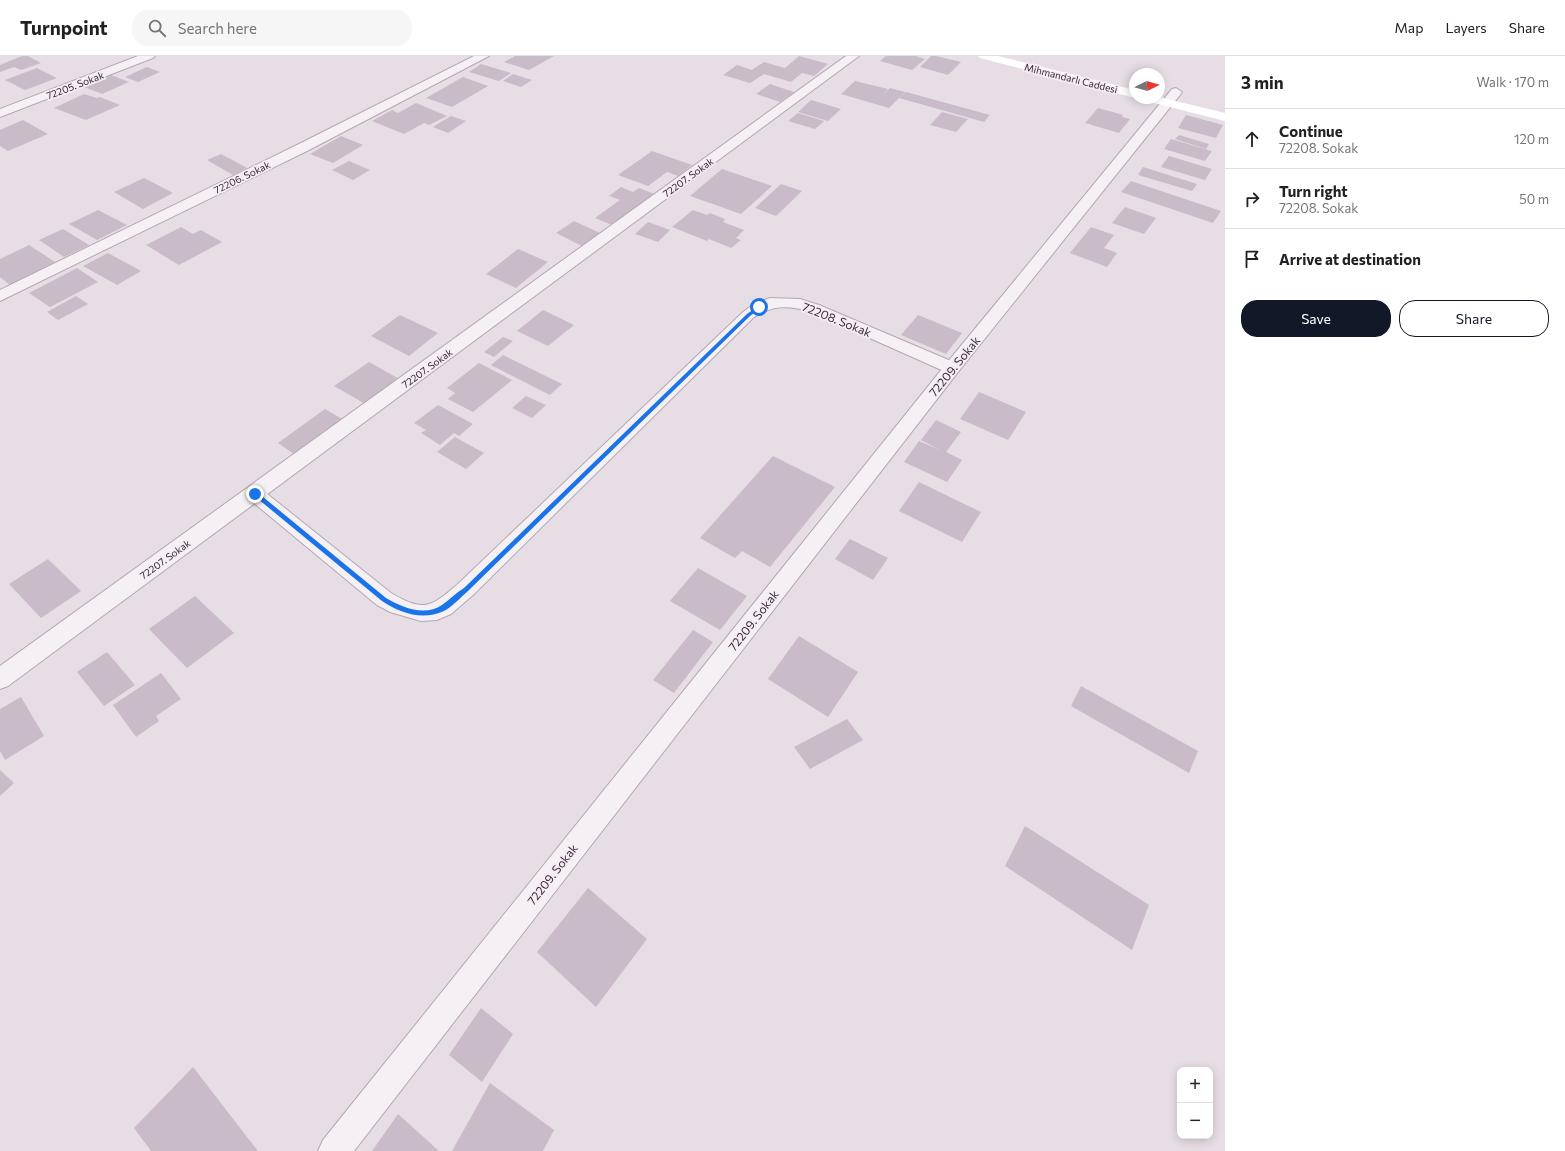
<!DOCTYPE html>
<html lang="en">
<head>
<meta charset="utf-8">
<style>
  :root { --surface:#fff; --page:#f6f6f6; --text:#202124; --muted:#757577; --line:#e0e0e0; --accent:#111827 }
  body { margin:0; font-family:Commissioner,sans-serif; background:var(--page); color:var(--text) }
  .controls { position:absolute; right:12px; bottom:12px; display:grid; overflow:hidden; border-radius:8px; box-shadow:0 2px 10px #0003 }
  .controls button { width:36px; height:36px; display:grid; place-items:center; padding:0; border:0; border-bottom:1px solid var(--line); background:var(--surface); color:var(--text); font:20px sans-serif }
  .compass { position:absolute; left:1129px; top:12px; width:36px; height:36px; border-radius:50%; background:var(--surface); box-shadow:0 2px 10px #0003; rotate:85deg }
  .stop { position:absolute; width:12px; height:12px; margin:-9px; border:3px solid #1a73e8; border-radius:50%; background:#fff }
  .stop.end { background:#1a73e8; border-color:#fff; box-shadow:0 1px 4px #0008 }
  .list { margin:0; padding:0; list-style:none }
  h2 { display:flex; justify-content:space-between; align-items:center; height:52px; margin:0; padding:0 16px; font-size:17px }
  h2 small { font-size:13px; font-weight:400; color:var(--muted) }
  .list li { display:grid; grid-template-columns:26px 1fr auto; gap:12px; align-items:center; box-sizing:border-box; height:60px; padding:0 16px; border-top:1px solid var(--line) }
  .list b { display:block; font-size:15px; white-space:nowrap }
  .list p { margin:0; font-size:13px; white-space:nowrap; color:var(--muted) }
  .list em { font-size:13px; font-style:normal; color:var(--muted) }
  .actions { display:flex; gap:8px; padding:12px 16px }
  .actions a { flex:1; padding:9px 0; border:1px solid var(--accent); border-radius:16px; text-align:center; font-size:14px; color:var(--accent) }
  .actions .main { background:var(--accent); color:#fff }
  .icon { flex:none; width:22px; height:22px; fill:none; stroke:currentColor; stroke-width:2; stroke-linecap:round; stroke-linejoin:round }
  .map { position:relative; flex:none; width:1225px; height:1095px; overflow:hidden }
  header { display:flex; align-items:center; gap:24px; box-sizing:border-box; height:56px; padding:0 20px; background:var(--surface); border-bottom:1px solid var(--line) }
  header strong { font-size:19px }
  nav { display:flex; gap:22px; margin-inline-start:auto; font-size:14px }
  .search { width:280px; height:36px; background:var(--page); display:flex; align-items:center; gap:10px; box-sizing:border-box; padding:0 14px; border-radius:16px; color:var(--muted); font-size:15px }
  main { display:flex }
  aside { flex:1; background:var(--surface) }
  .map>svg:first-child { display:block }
  .building { fill:#c9bbc7 }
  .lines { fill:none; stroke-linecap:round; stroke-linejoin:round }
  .lane-casing { stroke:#b4a7b1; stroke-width:2 }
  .street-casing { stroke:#b4a7b1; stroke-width:2 }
  .lane { fill:#f5f0f4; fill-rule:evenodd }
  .street { fill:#f5f0f4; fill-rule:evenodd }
  .secondary { fill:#fff; fill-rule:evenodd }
  .route { fill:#1a73e8 }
  .labels { text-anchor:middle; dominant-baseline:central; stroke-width:3.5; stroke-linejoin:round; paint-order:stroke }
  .far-street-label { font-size:10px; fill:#3d2839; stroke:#f4edf4 }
  .street-label { font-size:12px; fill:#3d2839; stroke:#f4edf4 }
</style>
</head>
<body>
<header>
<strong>Turnpoint</strong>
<div class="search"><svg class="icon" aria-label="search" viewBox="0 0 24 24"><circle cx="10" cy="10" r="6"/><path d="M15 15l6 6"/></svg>Search here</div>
<nav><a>Map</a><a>Layers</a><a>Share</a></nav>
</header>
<main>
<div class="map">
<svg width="1225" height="1095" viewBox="0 0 1225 1095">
  <rect width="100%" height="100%" fill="#e7dee5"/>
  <g class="building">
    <polygon points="22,0 28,0 41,7 21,14 14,11 0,16 0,9"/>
    <polygon points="515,0 554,0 529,14 504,6"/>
    <polygon points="799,0 828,8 814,20 802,17 791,26 764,18 750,27 723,19 737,9 752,14 764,6 785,12"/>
    <polygon points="886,0 916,0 925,3 912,14 880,5"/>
    <polygon points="931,0 936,0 961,6 948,19 920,11"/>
    <polygon points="481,8 511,17 499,25 469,16"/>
    <polygon points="147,11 160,16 138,26 125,21"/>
    <polygon points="37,12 57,22 25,34 5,24"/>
    <polygon points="513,18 532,24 521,31 503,25"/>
    <polygon points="111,19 129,26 102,38 84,31"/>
    <polygon points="463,21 488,30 452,51 426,42"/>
    <polygon points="855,25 888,33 882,40 890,32 905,36 889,52 841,38"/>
    <polygon points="770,28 794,36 780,46 756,38"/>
    <polygon points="906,36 990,59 984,66 899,42"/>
    <polygon points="84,38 97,42 100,41 120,49 86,64 54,52"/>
    <polygon points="811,44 841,53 828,65 798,56"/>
    <polygon points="416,47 447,60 429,69 424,67 404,78 372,65 392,54 398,57"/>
    <polygon points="1098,52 1123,59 1122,61 1130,63 1119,77 1085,67"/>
    <polygon points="942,56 968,63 956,76 930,69"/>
    <polygon points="798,57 824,65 815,73 788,65"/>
    <polygon points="1186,59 1223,69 1216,82 1178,72"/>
    <polygon points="451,60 466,65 448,77 433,71"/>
    <polygon points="23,64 48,78 8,95 0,90 0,74"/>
    <polygon points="1179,79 1209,88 1206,93 1175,83"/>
    <polygon points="341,80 363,89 333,107 310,98"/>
    <polygon points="1171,83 1212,95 1205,105 1164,93"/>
    <polygon points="652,95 692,109 678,120 667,116 648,130 618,119"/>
    <polygon points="221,98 247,112 233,119 207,104"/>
    <polygon points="1169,100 1212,113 1205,124 1161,111"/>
    <polygon points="349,105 370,114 353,124 332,114"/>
    <polygon points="1143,111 1197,128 1192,135 1138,119"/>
    <polygon points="722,113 772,130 741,158 690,140"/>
    <polygon points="144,122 173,137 143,153 114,136"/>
    <polygon points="1131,125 1221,155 1213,167 1121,136"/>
    <polygon points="781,128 802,135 776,160 755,152"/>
    <polygon points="621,131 633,136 639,132 654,138 612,169 595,162 620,144 609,140"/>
    <polygon points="1125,151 1156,162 1144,178 1112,167"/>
    <polygon points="98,154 127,169 97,184 69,168"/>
    <polygon points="693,154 707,159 710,157 725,163 723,166 744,174 736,182 741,184 731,192 709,183 707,185 672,171"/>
    <polygon points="574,165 600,177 582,190 556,177"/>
    <polygon points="648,166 670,174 658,186 635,178"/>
    <polygon points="181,171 193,178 201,174 222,186 179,209 146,189"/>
    <polygon points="1091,171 1114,179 1104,192 1117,197 1107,211 1070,197"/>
    <polygon points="63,173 89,189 64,201 39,184"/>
    <polygon points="29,189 55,206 10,229 0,221 0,203"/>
    <polygon points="518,193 548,206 516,232 486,218"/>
    <polygon points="108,197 141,215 117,229 83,210"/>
    <polygon points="77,212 98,226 50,251 29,237"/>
    <polygon points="76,240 88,248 58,264 47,256"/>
    <polygon points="543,254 574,269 548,290 517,275"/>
    <polygon points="400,259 438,277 409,300 371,280"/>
    <polygon points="918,259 962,277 946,298 901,279"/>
    <polygon points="503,281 513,285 494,301 484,296"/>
    <polygon points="503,299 562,328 550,339 491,309"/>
    <polygon points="369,306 401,324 367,349 334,330"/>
    <polygon points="479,307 512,324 473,356 448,343 455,337 447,332"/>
    <polygon points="979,336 1026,356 1008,384 960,363"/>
    <polygon points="526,340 546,349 532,362 512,352"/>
    <polygon points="438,349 473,368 459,380 454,377 440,389 421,377 426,374 414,367"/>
    <polygon points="325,353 344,364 297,400 278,387"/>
    <polygon points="936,364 961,376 946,396 962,404 947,426 904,406 919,385 940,394 921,384"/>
    <polygon points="455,381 484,397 466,413 437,396"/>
    <polygon points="773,400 835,431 770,511 742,495 735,502 700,482"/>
    <polygon points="919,426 981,456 962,486 899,455"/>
    <polygon points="850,483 888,502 873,524 835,503"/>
    <polygon points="48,503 81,535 41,562 9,528"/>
    <polygon points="698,512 747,540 720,574 670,545"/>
    <polygon points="195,540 234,577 187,612 149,573"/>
    <polygon points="693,574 713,586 674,637 653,624"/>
    <polygon points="799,580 858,616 828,661 768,623"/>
    <polygon points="107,596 135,629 104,650 77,616"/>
    <polygon points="161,617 181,643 156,660 159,665 136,681 113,649"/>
    <polygon points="1081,630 1198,695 1189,717 1071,650"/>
    <polygon points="21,641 44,680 5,704 0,695 0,653"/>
    <polygon points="847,663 863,684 810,713 794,691"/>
    <polygon points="0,714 14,727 0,740"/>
    <polygon points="1025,770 1149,849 1132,894 1005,810"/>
    <polygon points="588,832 647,883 596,951 537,896"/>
    <polygon points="481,952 513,978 482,1026 449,999"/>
    <polygon points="193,1011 258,1095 151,1095 134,1072"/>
    <polygon points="490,1027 554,1074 543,1095 452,1095"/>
    <polygon points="398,1058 439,1095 372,1095"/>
  </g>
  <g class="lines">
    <g class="lane-casing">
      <path id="lane" d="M770,242l30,1 19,6 139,59 2,4 -2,4 -6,1 -6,-1 -137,-61c-22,-6 -38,-6 -56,7l-280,277 -22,19 -14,6 -16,1 -31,-9 -13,-7 -128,-106 -3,-5 3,-5 6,-2 6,2 130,104c34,20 40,14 68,-10l284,-271 11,-8z"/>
    </g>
    <g class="street-casing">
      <g id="street">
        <polygon points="138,0 155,0 153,2 0,61 0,53"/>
        <polygon points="474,0 489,0 307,95 0,245 0,234 297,89"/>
        <polygon points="846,0 859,0 8,630 0,633 0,610"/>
        <polygon points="1176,32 1182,36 1180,39 958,316 354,1095 318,1095 323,1084 946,308 1172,33"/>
      </g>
    </g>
    <use href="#lane" class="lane"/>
    <use href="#street" class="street"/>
    <g class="secondary">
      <polygon points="978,0 998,0 1135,34 1135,42 980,2"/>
      <polygon points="1159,41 1225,57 1225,65 1146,45 1144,42 1159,42"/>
    </g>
  </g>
  <path class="route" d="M758,250l4,1 -12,9 -282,275c-7,6 -16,16 -24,20 -22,10 -44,2 -62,-10l-130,-107 5,-2 129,106c15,9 39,19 56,7 7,-5 14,-12 22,-17l283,-274z"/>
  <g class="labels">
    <g class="far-street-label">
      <text transform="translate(1071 22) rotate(14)">Mihmandarlı Caddesi</text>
      <text transform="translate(75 29) rotate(-21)">72205. Sokak</text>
      <text transform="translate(242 121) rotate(-26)">72206. Sokak</text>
      <text transform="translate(688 121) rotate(-36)">72207. Sokak</text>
      <text transform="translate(427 312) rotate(-36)">72207. Sokak</text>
      <text transform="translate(165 503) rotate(-36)">72207. Sokak</text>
    </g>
    <g class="street-label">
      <text transform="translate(837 263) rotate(22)">72208. Sokak</text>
      <text transform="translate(954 310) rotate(-51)">72209. Sokak</text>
      <text transform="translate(753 564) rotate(-52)">72209. Sokak</text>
      <text transform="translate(552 818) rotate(-52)">72209. Sokak</text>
    </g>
  </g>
</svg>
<div class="controls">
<button>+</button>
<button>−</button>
</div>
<svg class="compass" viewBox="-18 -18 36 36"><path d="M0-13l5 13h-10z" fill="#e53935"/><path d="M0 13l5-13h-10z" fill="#757577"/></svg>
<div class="stop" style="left:759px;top:251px"></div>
<div class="stop end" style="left:255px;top:438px"></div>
</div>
<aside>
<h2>3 min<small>Walk · 170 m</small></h2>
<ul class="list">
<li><svg class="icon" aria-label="ahead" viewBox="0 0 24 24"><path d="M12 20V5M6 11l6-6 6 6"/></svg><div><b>Continue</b><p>72208. Sokak</p></div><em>120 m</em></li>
<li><svg class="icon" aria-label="right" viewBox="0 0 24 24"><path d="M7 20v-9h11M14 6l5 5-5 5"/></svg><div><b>Turn right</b><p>72208. Sokak</p></div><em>50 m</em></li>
<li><svg class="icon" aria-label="arrive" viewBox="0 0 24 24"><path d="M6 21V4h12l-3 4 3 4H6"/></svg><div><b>Arrive at destination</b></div></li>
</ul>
<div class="actions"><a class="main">Save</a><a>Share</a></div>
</aside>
</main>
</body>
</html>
